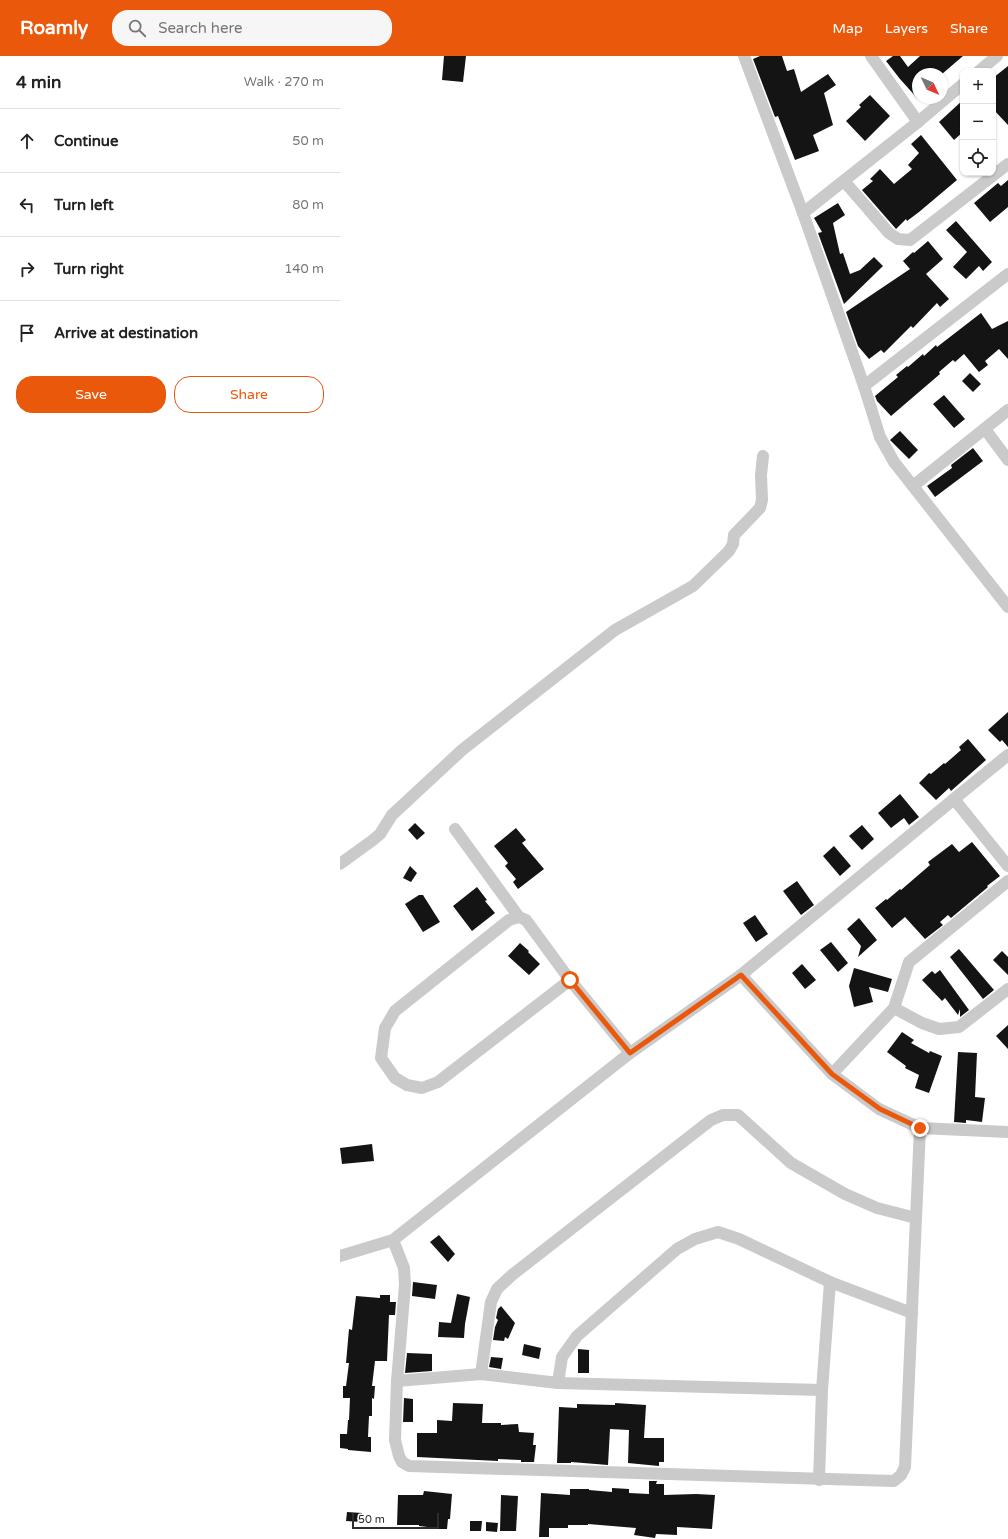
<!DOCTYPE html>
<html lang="en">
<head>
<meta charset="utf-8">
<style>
  :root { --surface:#fff; --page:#f6f6f6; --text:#222; --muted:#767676; --line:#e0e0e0; --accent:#ea580c }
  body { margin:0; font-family:"Varela Round",sans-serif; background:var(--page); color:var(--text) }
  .controls { position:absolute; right:12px; top:12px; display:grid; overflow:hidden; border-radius:8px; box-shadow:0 1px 3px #0004 }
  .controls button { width:36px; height:36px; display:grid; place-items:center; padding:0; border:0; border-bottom:1px solid var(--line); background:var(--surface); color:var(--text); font:20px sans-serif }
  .compass { position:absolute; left:572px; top:12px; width:36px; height:36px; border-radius:50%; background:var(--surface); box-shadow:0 1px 3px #0004; rotate:134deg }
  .scale { position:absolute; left:12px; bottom:10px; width:87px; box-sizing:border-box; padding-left:4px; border:2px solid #2d2d2d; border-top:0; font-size:11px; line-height:14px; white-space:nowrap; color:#2d2d2d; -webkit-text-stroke:3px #fff; paint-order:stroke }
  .stop { position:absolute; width:12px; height:12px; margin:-9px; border:3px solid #ea580c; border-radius:50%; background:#fff }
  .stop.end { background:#ea580c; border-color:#fff; box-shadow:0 1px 4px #0008 }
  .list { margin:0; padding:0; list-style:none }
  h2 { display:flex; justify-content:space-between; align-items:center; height:52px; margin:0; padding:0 16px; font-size:17px }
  h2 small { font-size:13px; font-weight:400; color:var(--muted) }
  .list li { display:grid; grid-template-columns:26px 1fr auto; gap:12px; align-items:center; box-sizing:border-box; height:64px; padding:0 16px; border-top:1px solid var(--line) }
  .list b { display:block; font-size:15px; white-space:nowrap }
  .list em { font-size:13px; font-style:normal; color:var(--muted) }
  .actions { display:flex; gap:8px; padding:12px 16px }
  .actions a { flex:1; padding:9px 0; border:1px solid var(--accent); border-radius:16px; text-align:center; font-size:14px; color:var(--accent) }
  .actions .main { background:var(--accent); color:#fff }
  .icon { flex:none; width:22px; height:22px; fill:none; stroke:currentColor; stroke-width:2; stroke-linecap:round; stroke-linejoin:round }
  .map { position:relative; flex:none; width:668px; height:1483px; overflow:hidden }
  header { display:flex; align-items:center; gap:24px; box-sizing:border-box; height:56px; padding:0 20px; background:var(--accent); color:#fff }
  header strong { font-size:19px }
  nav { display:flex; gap:22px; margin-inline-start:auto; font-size:14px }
  .search { width:280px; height:36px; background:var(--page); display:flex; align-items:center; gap:10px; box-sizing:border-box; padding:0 14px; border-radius:16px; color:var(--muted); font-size:15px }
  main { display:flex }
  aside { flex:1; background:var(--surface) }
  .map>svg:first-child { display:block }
  .building { fill:#141414 }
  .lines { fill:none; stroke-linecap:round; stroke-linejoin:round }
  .street { stroke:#cacaca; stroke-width:12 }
  .route { stroke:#ea580c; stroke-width:5 }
</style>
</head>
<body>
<header>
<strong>Roamly</strong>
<div class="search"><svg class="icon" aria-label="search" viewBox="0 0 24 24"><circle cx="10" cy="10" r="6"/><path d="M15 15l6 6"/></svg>Search here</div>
<nav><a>Map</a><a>Layers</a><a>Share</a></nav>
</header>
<main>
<aside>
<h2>4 min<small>Walk · 270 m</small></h2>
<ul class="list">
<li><svg class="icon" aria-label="ahead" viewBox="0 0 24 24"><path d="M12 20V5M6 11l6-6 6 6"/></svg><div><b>Continue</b></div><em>50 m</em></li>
<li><svg class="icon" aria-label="left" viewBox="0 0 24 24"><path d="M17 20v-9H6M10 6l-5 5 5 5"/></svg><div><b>Turn left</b></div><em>80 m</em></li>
<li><svg class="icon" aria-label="right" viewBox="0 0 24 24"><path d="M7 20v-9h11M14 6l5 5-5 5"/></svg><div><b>Turn right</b></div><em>140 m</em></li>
<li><svg class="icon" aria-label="arrive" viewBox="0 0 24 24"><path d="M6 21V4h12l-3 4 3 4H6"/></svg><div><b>Arrive at destination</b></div></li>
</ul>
<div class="actions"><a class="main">Save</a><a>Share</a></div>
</aside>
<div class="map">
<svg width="668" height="1483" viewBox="0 0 668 1483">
  <rect width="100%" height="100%" fill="#fff"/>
  <g class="building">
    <polygon points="104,0 126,0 123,26 102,24"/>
    <polygon points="420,0 442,0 447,15 454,13 461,36 488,18 496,29 484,37 493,69 473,79 479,95 455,104 438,60 435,61 413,3"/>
    <polygon points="553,0 560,0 568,11 580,0 623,0 602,18 578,18 578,43 560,23 546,5"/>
    <polygon points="668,10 668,69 653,53 653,22"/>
    <polygon points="530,39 550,60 525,85 506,65 521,51 519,49"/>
    <polygon points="623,44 623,76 614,84 599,66"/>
    <polygon points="581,79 617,124 579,156 567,165 566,163 556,173 522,134 533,125 530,123 540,113 554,128 572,113 568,109 579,97 571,88"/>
    <polygon points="668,124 668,151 650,166 634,147 658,127 661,130"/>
    <polygon points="498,147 505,159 493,167 500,198 503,197 510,218 520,214 534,201 543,210 504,248 478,177 482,176 474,162"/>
    <polygon points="616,165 652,206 643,215 639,210 626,223 613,211 627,196 606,174"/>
    <polygon points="588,185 603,203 586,218 609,243 600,251 597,247 573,272 571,270 544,297 541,294 529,303 518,290 506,256 570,213 563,205 573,196 574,197"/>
    <polygon points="641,257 652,273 668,265 668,303 659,293 645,305 648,309 639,316 624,298 615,306 613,304 599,316 600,318 551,360 537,345 535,340 558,321 556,319 567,310 568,311 583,298 584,300 596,289 597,291"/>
    <polygon points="630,317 641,328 633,336 622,325"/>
    <polygon points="604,339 625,363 614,372 593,348"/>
    <polygon points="560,375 578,394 569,403 550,384"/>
    <polygon points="633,392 643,405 595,441 587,430 612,412 611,409"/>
    <polygon points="668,656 668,691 662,684 660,686 648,674"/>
    <polygon points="628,683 646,704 611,735 609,732 596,744 579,727 589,717 591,718 604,707 605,708 621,694 619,691"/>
    <polygon points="560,738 579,761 569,769 564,762 551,772 538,757"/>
    <polygon points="75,767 85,777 77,784 68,774"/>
    <polygon points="522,769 534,783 522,794 509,780"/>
    <polygon points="176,772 186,784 182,787 204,813 178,833 173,826 176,823 165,810 168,807 154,790"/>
    <polygon points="632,786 660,820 647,830 648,831 611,862 608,859 600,866 603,869 585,883 565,861 552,872 535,852 546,843 547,844 560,833 561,834 590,809 588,806 612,788 619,796"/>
    <polygon points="494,790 511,810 500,820 483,800"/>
    <polygon points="70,810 77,817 71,826 63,822"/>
    <polygon points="457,825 474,849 461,859 443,835"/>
    <polygon points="137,831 147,844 145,845 155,857 132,875 113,850"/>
    <polygon points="79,839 83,839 100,866 83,876 65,848"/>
    <polygon points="415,859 428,878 416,886 403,867"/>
    <polygon points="519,862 537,884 518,901 521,890 507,873"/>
    <polygon points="491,886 508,907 498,916 480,894"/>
    <polygon points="180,887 189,895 188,896 200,908 189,919 168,900"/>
    <polygon points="619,893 654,934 643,943 610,901"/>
    <polygon points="662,895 668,901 668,919 653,904"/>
    <polygon points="462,908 476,924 465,933 452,917"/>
    <polygon points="514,912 552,923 548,936 529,931 533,946 514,951 509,930"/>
    <polygon points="600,914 629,954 620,961 620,953 618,959 605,942 602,945 582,924 592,915 595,918"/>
    <polygon points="668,969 668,993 656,980"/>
    <polygon points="562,976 574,984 571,987 589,997 590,995 602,1000 589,1037 575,1032 579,1019 565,1012 566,1010 547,996"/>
    <polygon points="618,996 637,997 635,1041 645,1042 642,1066 626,1064 626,1067 614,1066"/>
    <polygon points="32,1088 34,1105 2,1108 0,1092"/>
    <polygon points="99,1179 115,1198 108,1206 90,1186"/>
    <polygon points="73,1226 97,1229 95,1243 72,1240"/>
    <polygon points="117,1238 130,1241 125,1268 124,1282 98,1281 99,1266 111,1267"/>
    <polygon points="40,1239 50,1239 50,1246 56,1246 55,1259 49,1259 47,1305 35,1305 32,1330 35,1330 34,1343 32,1342 32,1360 29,1360 28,1381 31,1381 31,1396 8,1394 8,1393 0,1392 0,1378 7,1378 8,1364 9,1364 10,1342 3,1342 3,1330 6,1330 9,1307 6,1307 9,1273 12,1274 16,1240 40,1242"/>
    <polygon points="161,1250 175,1267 168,1283 165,1281 164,1285 153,1284 155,1271 158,1264 156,1262 158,1253"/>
    <polygon points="184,1288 201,1292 199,1303 182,1299"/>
    <polygon points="238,1293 249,1294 249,1317 238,1317"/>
    <polygon points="67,1297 92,1298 92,1315 65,1317"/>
    <polygon points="151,1301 163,1302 161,1313 149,1311"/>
    <polygon points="64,1342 73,1343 73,1366 63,1366"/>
    <polygon points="113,1347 143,1348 142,1367 161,1367 161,1369 178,1368 179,1376 194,1377 193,1389 196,1389 194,1406 181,1406 181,1404 158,1403 158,1405 77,1401 77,1377 97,1377 97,1364 112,1365"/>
    <polygon points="275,1347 306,1349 304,1382 324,1382 324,1406 319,1406 319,1410 288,1407 289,1374 270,1373 268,1409 231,1406 231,1407 217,1407 219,1351 237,1352 237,1348 275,1349"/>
    <polygon points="309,1425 317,1425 316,1428 324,1428 324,1439 356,1438 375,1439 372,1473 337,1471 337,1479 316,1478 315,1482 294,1479 296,1472 248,1468 248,1469 228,1469 228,1472 209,1472 209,1481 199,1481 201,1437 230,1439 230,1433 249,1433 249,1434 272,1436 272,1432 289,1433 289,1437 309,1438"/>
    <polygon points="84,1435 112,1438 110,1463 108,1463 107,1473 96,1473 96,1472 79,1470 79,1469 57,1469 58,1439 83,1439"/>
    <polygon points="161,1439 178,1440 176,1475 160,1475"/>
    <polygon points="7,1456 22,1457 21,1466 6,1465"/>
    <polygon points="130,1465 142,1465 141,1475 130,1475"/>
    <polygon points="146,1466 158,1467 157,1476 146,1475"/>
  </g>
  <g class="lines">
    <g class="street">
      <polyline points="404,0 463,157 524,330 540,381 554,406 668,551"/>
      <polyline points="531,0 578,66"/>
      <polyline points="639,15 657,0"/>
      <polyline points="504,125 549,177 558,183 570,184 668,108"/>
      <polyline points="463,157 578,66 623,28"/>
      <polyline points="524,330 668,218"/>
      <polyline points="645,373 668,404"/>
      <polyline points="573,430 668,354"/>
      <polyline points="614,743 668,810"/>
      <polyline points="115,773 179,861"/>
      <polyline points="0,808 33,784 40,778 52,759 122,694 275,574 353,530 389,495 393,488 394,479 420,452 422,444 421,419 423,400"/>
      <polyline points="401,919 492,1018 539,1053 580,1072 668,1076"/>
      <polyline points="230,924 98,1026 82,1032 67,1029 55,1022 41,1002 45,972 55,955 169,864 179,861 186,864 230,924 290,997"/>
      <polyline points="554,952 582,967 599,973 619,971 668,933"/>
      <polyline points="492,1018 554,952 569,906 668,825"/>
      <polyline points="53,1184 64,1212 65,1229 57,1325 55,1384 59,1400 62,1406 69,1410 554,1425 561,1419 565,1411 580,1072"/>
      <polyline points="0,1200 53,1184 290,997 401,919 614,743 668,699"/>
      <polyline points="141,1318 151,1246 157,1233 172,1219 371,1064 383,1059 398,1059 451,1107 505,1138 537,1152 576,1162"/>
      <polyline points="57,1325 141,1318 218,1327 482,1334"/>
      <polyline points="218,1327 222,1301 237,1280 337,1193 355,1183 378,1176 399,1183 490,1226 572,1257"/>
      <polyline points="479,1424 482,1334 490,1226"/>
    </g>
  </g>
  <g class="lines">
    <polyline class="route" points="230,924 290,997 401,919 492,1018 540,1053 580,1072"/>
  </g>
</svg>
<div class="controls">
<button>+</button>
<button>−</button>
<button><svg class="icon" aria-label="locate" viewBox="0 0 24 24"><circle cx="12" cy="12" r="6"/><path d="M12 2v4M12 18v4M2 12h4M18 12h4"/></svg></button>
</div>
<svg class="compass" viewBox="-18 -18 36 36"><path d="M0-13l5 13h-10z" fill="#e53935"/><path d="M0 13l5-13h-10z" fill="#767676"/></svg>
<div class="scale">50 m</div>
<div class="stop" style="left:230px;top:924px"></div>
<div class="stop end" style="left:580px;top:1072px"></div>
</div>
</main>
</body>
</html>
